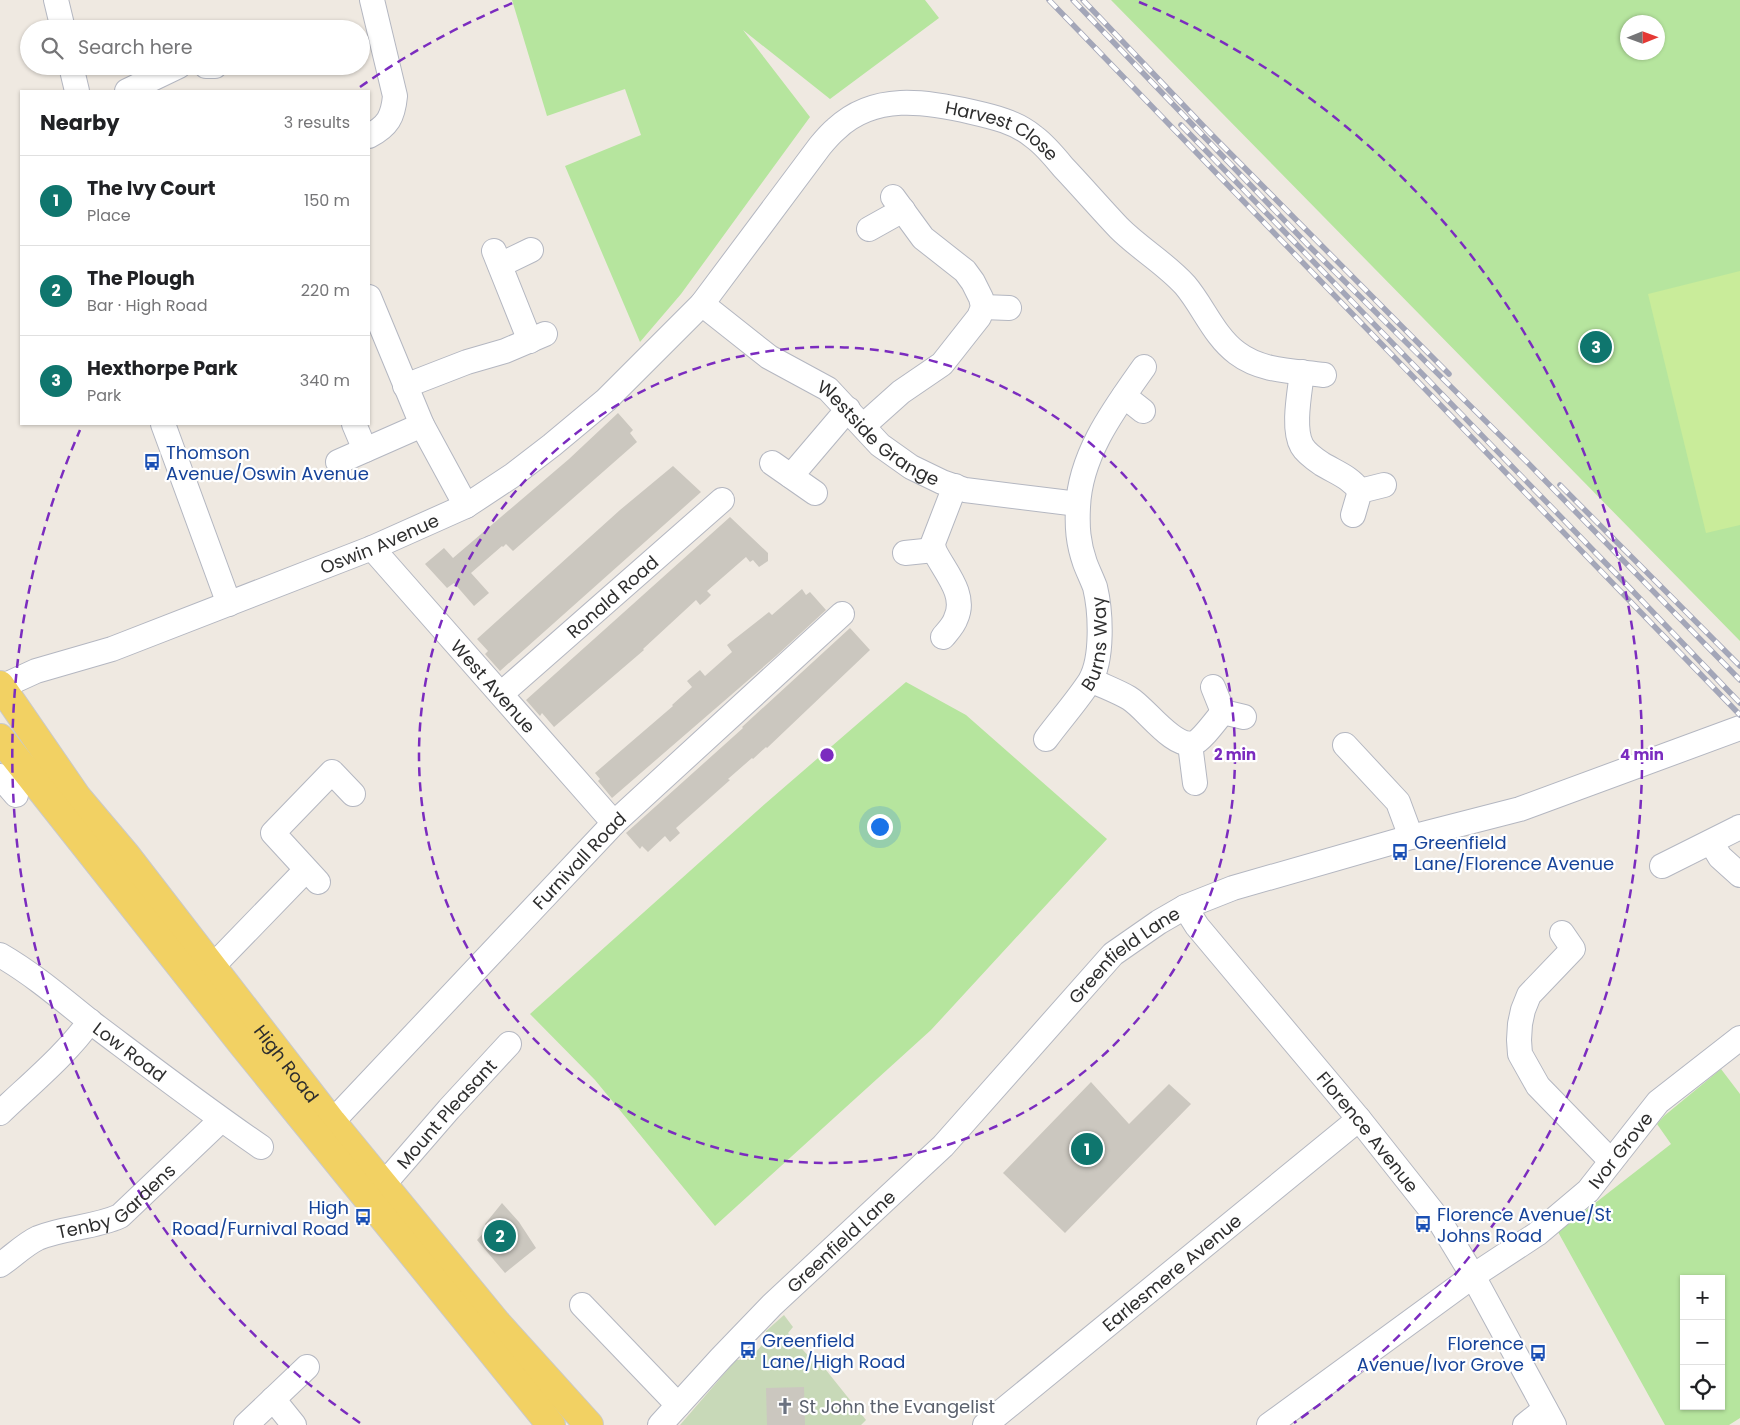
<!DOCTYPE html>
<html lang="en">
<head>
<meta charset="utf-8">
<style>
  :root { --surface:#fff; --page:#f2f2f2; --text:#202124; --muted:#757577; --line:#e0e0e0; --accent:#0f766e }
  body { margin:0; font-family:Poppins,sans-serif; background:var(--page); color:var(--text) }
  .controls { position:absolute; right:15px; bottom:15px; display:grid; overflow:hidden; border-radius:0px; box-shadow:0 1px 4px #0004 }
  .controls button { width:45px; height:45px; display:grid; place-items:center; padding:0; border:0; border-bottom:1px solid var(--line); background:var(--surface); color:var(--text); font:25px sans-serif }
  .compass { position:absolute; left:1620px; top:15px; width:45px; height:45px; border-radius:50%; background:var(--surface); box-shadow:0 1px 4px #0004; rotate:89deg }
  .you { position:absolute; left:879px; top:826px; width:18px; height:18px; margin:-12px; border:4px solid #fff; border-radius:50%; background:#1a73e8; box-shadow:0 0 0 8px #1a73e833 }
  .badge { display:grid; place-items:center; width:32px; height:32px; border-radius:50%; background:var(--accent); color:#fff; font-size:16px; font-weight:700 }
  .pin { position:absolute; translate:-50% -50%; border:2px solid #fff; box-shadow:0 1px 5px #0006 }
  .list { margin:0; padding:0; list-style:none }
  h2 { display:flex; justify-content:space-between; align-items:center; height:65px; margin:0; padding:0 20px; font-size:21px }
  h2 small { font-size:16px; font-weight:400; color:var(--muted) }
  .list li { display:grid; grid-template-columns:32px 1fr auto; gap:15px; align-items:center; box-sizing:border-box; height:90px; padding:0 20px; border-top:1px solid var(--line) }
  .list b { display:block; font-size:19px; white-space:nowrap }
  .list p { margin:0; font-size:16px; white-space:nowrap; color:var(--muted) }
  .list em { font-size:16px; font-style:normal; color:var(--muted) }
  .icon { flex:none; width:28px; height:28px; fill:none; stroke:currentColor; stroke-width:2; stroke-linecap:round; stroke-linejoin:round }
  .map { position:relative; flex:none; width:1740px; height:1425px; overflow:hidden }
  .search { position:absolute; background:var(--surface); box-shadow:0 1px 4px #0004; left:20px; top:20px; width:350px; height:55px; display:flex; align-items:center; gap:12px; box-sizing:border-box; padding:0 18px; border-radius:28px; color:var(--muted); font-size:19px }
  .panel { position:absolute; background:var(--surface); box-shadow:0 1px 4px #0004; left:20px; top:90px; width:350px; height:335px; border-radius:0px }
  .map>svg:first-child { display:block }
  .green { fill:#b6e59e; fill-rule:evenodd }
  .cemetery { fill:#c8d9b8 }
  .pitch { fill:#c9ec9a }
  .building { fill:#cbc7bf }
  .lines { fill:none; stroke-linecap:round; stroke-linejoin:round }
  .minor-casing { stroke:#b4b7c1; stroke-width:26 }
  .major-casing { stroke:#c9c9c9; stroke-width:30 }
  .minor { stroke:#fff; stroke-width:24 }
  .major { stroke:#f2d163; stroke-width:28 }
  .rail-casing { stroke:#a3a6b8; stroke-width:5.5 }
  .rail { stroke:#fff; stroke-width:4; stroke-dasharray:11; stroke-linecap:butt }
  .ring { fill:none; stroke:#7b2cbf; stroke-width:2.5; stroke-dasharray:9 6 }
  .labels { text-anchor:middle; dominant-baseline:central; stroke-width:4.5; stroke-linejoin:round; paint-order:stroke }
  .street-label { font-size:18px; fill:#2e2e2e; stroke:#fff }
  .transit-label { font-size:18px; fill:#164399; stroke:#fff; text-anchor:start }
  .worship-label { font-size:18px; fill:#5b616d; stroke:#fff; text-anchor:start }
  .centre { fill:#7b2cbf; stroke:#fff; stroke-width:2.5 }
  .ring-label { font-size:15px; text-anchor:middle; font-weight:bold; fill:#7b2cbf; stroke:#fff; stroke-width:4.5; stroke-linejoin:round; paint-order:stroke }
</style>
</head>
<body>
<div class="map">
<svg width="1740" height="1425" viewBox="0 0 1740 1425">
  <rect width="100%" height="100%" fill="#efe9e1"/>
  <g class="green">
    <polygon points="512,0 925,0 939,18 830,99 743,30 810,117 681,294 640,342 565,166 641,135 625,89 547,116"/>
    <path d="M1111,0h629v641zM1628,22h30v30h-30z"/>
    <polygon points="906,682 966,715 1107,839 931,1030 715,1226 595,1080 530,1014 766,803"/>
    <path d="M1721,1069l19,25v324l-11,7h-64l-107,-193 113,-88 -14,-20 7,-8zM1684,1279h37v127h-37z"/>
  </g>
  <polygon class="cemetery" points="784,1315 793,1327 788,1333 818,1367 822,1365 866,1420 861,1425 680,1425 736,1360 750,1359 766,1340 766,1331"/>
  <polygon class="pitch" points="1740,271 1740,525 1706,533 1648,294"/>
  <g class="building">
    <polygon points="618,413 633,430 630,433 637,442 513,551 506,544 503,547 502,546 471,573 489,593 474,606 454,583 447,588 425,564 444,548 453,558 569,459"/>
    <polygon points="673,466 701,492 500,671 485,654 488,651 477,639 620,510"/>
    <polygon points="730,517 768,553 768,561 759,567 753,560 750,562 746,557 707,591 711,595 706,600 700,605 696,600 643,649 644,650 554,727 542,713 540,716 526,700"/>
    <polygon points="802,589 806,595 810,592 826,610 776,656 612,798 598,781 600,779 595,773 673,706 672,705 692,687 687,681 700,670 705,676 732,652 727,645 769,612 772,615"/>
    <polygon points="850,628 870,650 767,748 766,747 753,759 752,758 728,779 730,780 676,828 680,833 670,842 665,836 648,852 642,846 640,849 626,833 743,728 742,727"/>
    <polygon points="1091,1082 1129,1124 1169,1084 1191,1104 1065,1233 1003,1173"/>
    <polygon points="502,1203 519,1222 536,1248 505,1273 477,1240 488,1228 485,1224"/>
    <polygon points="804,1387 805,1425 767,1425 766,1388"/>
  </g>
  <g class="lines">
    <g class="minor-casing">
      <g id="minor">
        <polyline points="56,0 63,29"/>
        <polyline points="71,66 77,91"/>
        <polyline points="206,66 215,66"/>
        <polyline points="127,91 179,66"/>
        <path d="M369,136c19,-10 24,-19 26,-40l-23,-96"/>
        <polyline points="869,229 903,210"/>
        <polyline points="494,251 530,341"/>
        <polyline points="500,265 531,250"/>
        <polyline points="369,297 422,425 466,506"/>
        <path id="s1" d="M702,304l67,53 59,32 52,56 31,22 31,15 23,8 113,14"/>
        <polyline points="983,307 1009,308"/>
        <path d="M1302,372c-2,19 -10,57 0,74 4,7 14,14 20,18 15,9 28,13 38,27"/>
        <polyline points="405,386 467,362 505,351 545,334"/>
        <polyline points="1124,396 1143,411"/>
        <polyline points="163,424 229,604"/>
        <polyline points="354,424 365,450"/>
        <polyline points="863,426 901,392 942,364 979,317 983,307 981,298 973,282 965,271 923,238 893,197"/>
        <polyline points="338,462 422,425"/>
        <polyline points="772,463 815,493"/>
        <polyline points="791,476 848,409"/>
        <polyline points="1353,515 1360,491 1384,485"/>
        <path id="s2" d="M372,548l242,275"/>
        <polyline points="905,553 934,550"/>
        <path d="M943,637c5,-6 11,-12 13,-19 11,-24 -12,-47 -22,-68l-1,-7 22,-57"/>
        <path d="M1091,680c12,6 26,11 38,18 17,10 44,51 65,45 8,-3 23,-24 29,-31"/>
        <path id="s3" d="M1,687l35,-16 76,-22 260,-101 94,-42 47,-31 39,-30 54,-45 96,-96 118,-158c5,-6 10,-12 16,-17 38,-36 89,-28 136,-17 22,5 44,10 62,25 11,8 20,19 29,30 19,20 37,41 56,61 21,21 46,35 66,57 18,21 29,51 52,68 25,19 58,18 87,22"/>
        <polyline points="1213,687 1223,712 1244,717"/>
        <path id="s4" d="M501,694l221,-194"/>
        <path id="s5" d="M1046,739c14,-19 31,-38 44,-58 13,-22 11,-69 5,-94 -3,-8 -7,-16 -10,-24 -7,-20 -8,-36 -7,-56 2,-53 37,-99 66,-140"/>
        <polyline points="1190,744 1195,783"/>
        <polyline points="1345,745 1398,802 1411,837"/>
        <polyline points="0,776 16,795"/>
        <polyline points="1711,842 1720,857 1740,875"/>
        <polyline points="1662,866 1740,827"/>
        <polyline points="318,882 273,833 332,772 353,794"/>
        <path id="s6" d="M1185,907l12,19 162,193 80,101 34,56 81,149"/>
        <polyline points="1562,933 1573,949 1529,995 1523,1010 1520,1024 1519,1040 1520,1054 1538,1086 1611,1161"/>
        <path id="s7" d="M0,955c33,19 62,44 92,68 56,42 112,85 169,124"/>
        <polyline points="212,967 306,870"/>
        <path d="M0,1113c28,-27 68,-60 90,-92"/>
        <path id="s8" d="M332,1122l282,-299 228,-209"/>
        <path id="s9" d="M384,1184l65,-75 60,-65"/>
        <path id="s10" d="M0,1265c12,-8 25,-21 38,-27 26,-11 56,-10 82,-22l101,-96"/>
        <polyline points="582,1305 678,1405"/>
        <polyline points="273,1399 294,1425"/>
        <polyline points="246,1425 307,1367"/>
        <path id="s11" d="M660,1425l61,-67 51,-53 171,-159 170,-192 46,-32 26,-15 48,-19 178,-51 109,-28 220,-81"/>
        <path id="s12" d="M985,1425l374,-306"/>
        <path id="s13" d="M1269,1425l204,-149 64,-42 51,-43 70,-89 82,-64"/>
        <polyline points="1525,1425 1545,1409"/>
      </g>
    </g>
    <g class="major-casing">
      <g id="major">
        <path id="s14" d="M0,685l77,112 49,58 206,267 164,200 93,103"/>
        <polyline points="0,738 243,1045 551,1425"/>
      </g>
    </g>
    <use href="#minor" class="minor"/>
    <use href="#major" class="major"/>
    <g class="rail-casing">
      <g id="rail">
        <polyline points="1049,0 1740,715"/>
        <polyline points="1073,0 1309,246 1527,462 1740,680"/>
        <polyline points="1083,0 1210,133 1449,374"/>
        <polyline points="1181,125 1624,582 1740,703"/>
        <polyline points="1560,485 1740,666"/>
      </g>
    </g>
    <use href="#rail" class="rail"/>
  </g>
  <g class="ring">
    <circle cx="827" cy="755" r="408"/>
    <path d="M360 1423A815 815 0 0 1 80 430M360 87A815 815 0 0 1 515 2M1139 2A815 815 0 0 1 1294 1423"/>
  </g>
  <defs>
    <g id="bus-bare" transform="scale(1.35)"><path d="M-5-6H5V4H4V6H2V4H-2V6H-4V4H-5ZM-3.5-4V0h7V-4ZM-3.5 1.2v1.5H-2V1.2ZM2 1.2v1.5H3.5V1.2Z" fill="#1a4fb4" stroke="#fff" stroke-width="2.5" paint-order="stroke"/></g>
    <g id="church-bare" transform="scale(1.35)"><path d="M-1.2-6h2.4v3.5h3.3v2.4h-3.3V6h-2.4V-.1h-3.3v-2.4h3.3Z" fill="#6b7280" stroke="#fff" stroke-width="2.5" paint-order="stroke"/></g>
  </defs>
  <g fill-rule="evenodd">
    <use href="#bus-bare" x="152" y="462"/>
    <use href="#bus-bare" x="1400" y="852"/>
    <use href="#bus-bare" x="363" y="1217"/>
    <use href="#bus-bare" x="1423" y="1224"/>
    <use href="#bus-bare" x="748" y="1350"/>
    <use href="#bus-bare" x="1538" y="1353"/>
    <use href="#church-bare" x="785" y="1406"/>
  </g>
  <g class="labels">
    <g class="street-label">
      <text stroke="none"><textPath href="#s3" startOffset="1210">Harvest Close</textPath></text>
      <text stroke="none"><textPath href="#s1" startOffset="220">Westside Grange</textPath></text>
      <text stroke="none"><textPath href="#s3" startOffset="405">Oswin Avenue</textPath></text>
      <text stroke="none"><textPath href="#s4" startOffset="148">Ronald Road</textPath></text>
      <text stroke="none"><textPath href="#s5" startOffset="111">Burns Way</textPath></text>
      <text stroke="none"><textPath href="#s2" startOffset="184">West Avenue</textPath></text>
      <text stroke="none"><textPath href="#s8" startOffset="360">Furnivall Road</textPath></text>
      <text stroke="none"><textPath href="#s11" startOffset="662">Greenfield Lane</textPath></text>
      <text stroke="none"><textPath href="#s7" startOffset="162">Low Road</textPath></text>
      <text stroke="none"><textPath href="#s14" startOffset="475">High Road</textPath></text>
      <text stroke="none"><textPath href="#s9" startOffset="94">Mount Pleasant</textPath></text>
      <text stroke="none"><textPath href="#s6" startOffset="290">Florence Avenue</textPath></text>
      <text stroke="none"><textPath href="#s13" startOffset="448">Ivor Grove</textPath></text>
      <text stroke="none"><textPath href="#s10" startOffset="135">Tenby Gardens</textPath></text>
      <text stroke="none"><textPath href="#s11" startOffset="258">Greenfield Lane</textPath></text>
      <text stroke="none"><textPath href="#s12" startOffset="241">Earlesmere Avenue</textPath></text>
    </g>
    <g class="transit-label">
      <text x="166" y="452">Thomson<tspan x="166" dy="21">Avenue/Oswin Avenue</tspan></text>
      <text x="1414" y="842">Greenfield<tspan x="1414" dy="21">Lane/Florence Avenue</tspan></text>
      <text x="349" y="1207" text-anchor="end">High<tspan x="349" dy="21">Road/Furnival Road</tspan></text>
      <text x="1437" y="1214">Florence Avenue/St<tspan x="1437" dy="21">Johns Road</tspan></text>
      <text x="762" y="1340">Greenfield<tspan x="762" dy="21">Lane/High Road</tspan></text>
      <text x="1524" y="1343" text-anchor="end">Florence<tspan x="1524" dy="21">Avenue/Ivor Grove</tspan></text>
    </g>
    <g class="worship-label">
      <text x="799" y="1406">St John the Evangelist</text>
    </g>
  </g>
  <circle cx="827" cy="755" r="8" class="centre"/>
  <g class="ring-label">
    <text x="1235" y="760">2 min</text>
    <text x="1642" y="760">4 min</text>
  </g>
</svg>
<div class="controls">
<button>+</button>
<button>−</button>
<button><svg class="icon" aria-label="locate" viewBox="0 0 24 24"><circle cx="12" cy="12" r="6"/><path d="M12 2v4M12 18v4M2 12h4M18 12h4"/></svg></button>
</div>
<svg class="compass" viewBox="-18 -18 36 36"><path d="M0-13l5 13h-10z" fill="#e53935"/><path d="M0 13l5-13h-10z" fill="#757577"/></svg>
<div class="you"></div>
<div class="pin badge" style="left:1087px;top:1149px">1</div>
<div class="pin badge" style="left:500px;top:1236px">2</div>
<div class="pin badge" style="left:1596px;top:347px">3</div>
<div class="search"><svg class="icon" aria-label="search" viewBox="0 0 24 24"><circle cx="10" cy="10" r="6"/><path d="M15 15l6 6"/></svg>Search here</div>
<section class="panel">
<h2>Nearby<small>3 results</small></h2>
<ul class="list">
<li><span class="badge">1</span><div><b>The Ivy Court</b><p>Place</p></div><em>150 m</em></li>
<li><span class="badge">2</span><div><b>The Plough</b><p>Bar · High Road</p></div><em>220 m</em></li>
<li><span class="badge">3</span><div><b>Hexthorpe Park</b><p>Park</p></div><em>340 m</em></li>
</ul>
</section>
</div>
</body>
</html>
